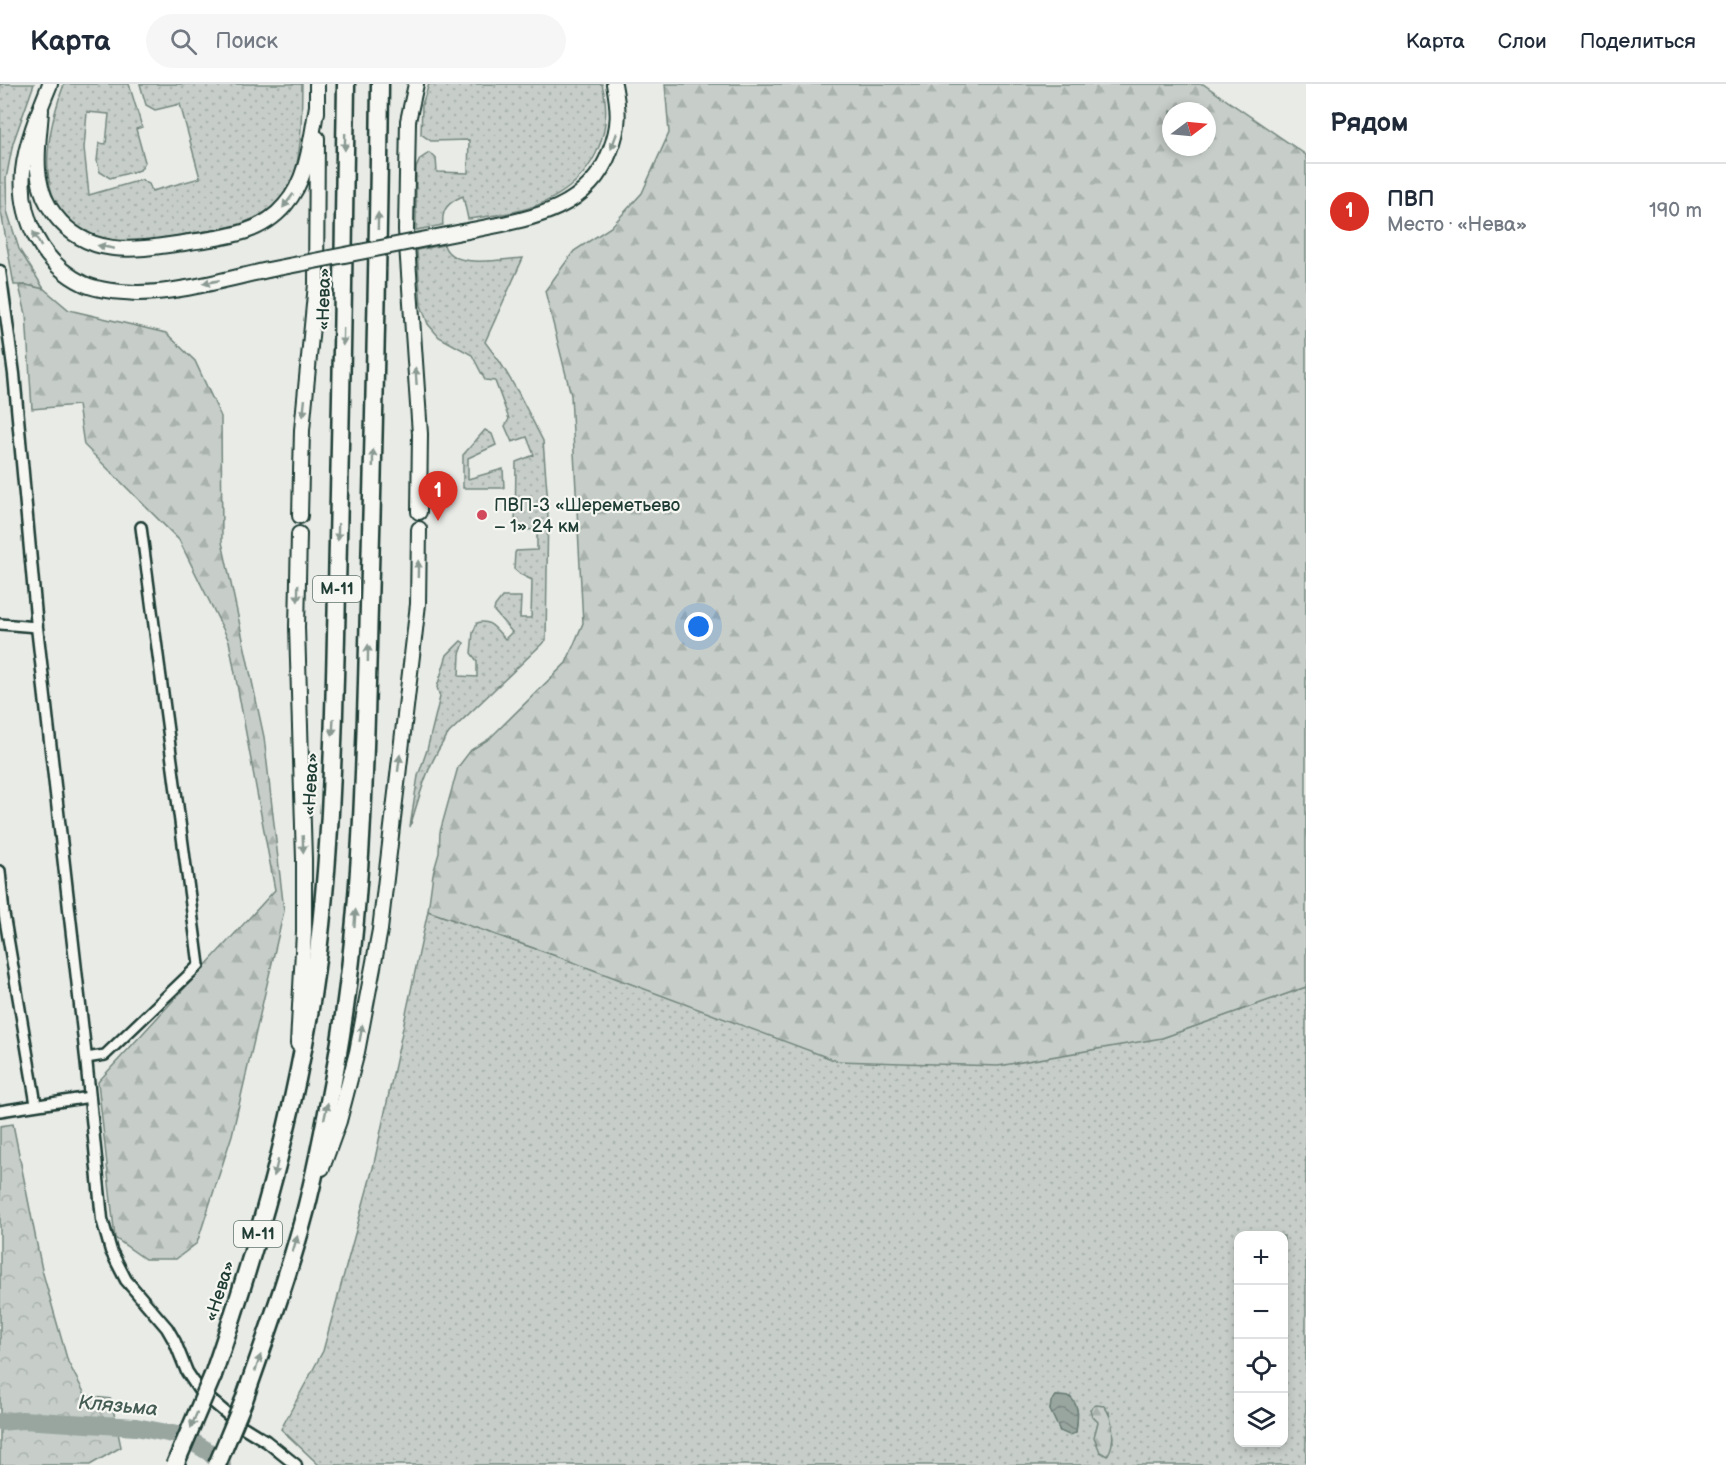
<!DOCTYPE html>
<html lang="ru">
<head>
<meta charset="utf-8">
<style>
  :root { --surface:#fff; --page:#f6f6f7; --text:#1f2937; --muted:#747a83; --line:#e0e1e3; --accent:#d93025 }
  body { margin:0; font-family:"Balsamiq Sans",sans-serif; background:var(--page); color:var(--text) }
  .controls { position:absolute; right:18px; bottom:18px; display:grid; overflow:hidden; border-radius:12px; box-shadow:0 3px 9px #0003 }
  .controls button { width:54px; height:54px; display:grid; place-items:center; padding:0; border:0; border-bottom:2px solid var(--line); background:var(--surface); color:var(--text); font:30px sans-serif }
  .compass { position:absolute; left:1162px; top:18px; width:54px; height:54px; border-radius:50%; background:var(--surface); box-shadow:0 3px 9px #0003; rotate:74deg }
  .you { position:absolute; left:699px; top:543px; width:21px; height:21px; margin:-15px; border:4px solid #fff; border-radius:50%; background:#1a73e8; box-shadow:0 0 0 9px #1a73e833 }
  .badge { display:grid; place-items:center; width:39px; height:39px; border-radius:50%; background:var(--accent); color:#fff; font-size:20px; font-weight:700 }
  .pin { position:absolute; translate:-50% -50px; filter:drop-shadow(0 2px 3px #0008) }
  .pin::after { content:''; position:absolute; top:32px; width:21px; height:18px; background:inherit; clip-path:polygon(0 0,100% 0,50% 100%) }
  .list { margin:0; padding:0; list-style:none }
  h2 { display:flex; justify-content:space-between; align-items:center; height:78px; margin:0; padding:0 24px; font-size:26px }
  h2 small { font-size:20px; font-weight:400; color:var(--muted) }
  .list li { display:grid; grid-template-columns:39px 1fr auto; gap:18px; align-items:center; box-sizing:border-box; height:96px; padding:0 24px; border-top:2px solid var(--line) }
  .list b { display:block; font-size:22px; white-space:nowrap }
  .list p { margin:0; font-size:20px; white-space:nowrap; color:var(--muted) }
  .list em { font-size:20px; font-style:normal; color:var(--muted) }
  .icon { flex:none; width:33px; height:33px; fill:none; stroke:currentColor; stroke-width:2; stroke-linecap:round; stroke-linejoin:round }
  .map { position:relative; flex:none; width:1306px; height:1381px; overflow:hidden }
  header { display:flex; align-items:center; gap:36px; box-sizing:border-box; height:84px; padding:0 30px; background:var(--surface); border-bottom:2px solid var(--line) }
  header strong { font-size:28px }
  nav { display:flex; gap:33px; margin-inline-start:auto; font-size:21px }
  .search { width:420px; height:54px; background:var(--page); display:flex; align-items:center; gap:15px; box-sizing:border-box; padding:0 21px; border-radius:33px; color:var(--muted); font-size:22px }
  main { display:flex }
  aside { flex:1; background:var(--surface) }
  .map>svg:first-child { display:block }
  .grass { fill:url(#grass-dots); stroke:#73867e; stroke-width:1.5; fill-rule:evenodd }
  .forest { fill:url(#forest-firs); stroke:#73867e; stroke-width:1.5; fill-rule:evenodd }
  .park { fill:url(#park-crowns); stroke:#73867e; stroke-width:1.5 }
  .water { fill:url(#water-waves); stroke:#687c75; stroke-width:1.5 }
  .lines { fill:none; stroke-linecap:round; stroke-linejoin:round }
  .river { stroke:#99a6a0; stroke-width:18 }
  .minor-casing { stroke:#1f3d34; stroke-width:14 }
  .tertiary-casing { stroke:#1f3d34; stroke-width:15 }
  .primary-casing { stroke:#1f3d34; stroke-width:18 }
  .motorway-casing { stroke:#1f3d34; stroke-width:21 }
  .minor { stroke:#f6f6f2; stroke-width:9 }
  .tertiary { stroke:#f6f6f2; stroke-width:10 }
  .primary { stroke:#f6f6f2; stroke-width:14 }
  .motorway { stroke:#f6f6f2; stroke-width:16 }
  .primary-bridge-casing { stroke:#1f3d34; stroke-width:18; stroke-linecap:butt }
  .motorway-bridge-casing { stroke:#1f3d34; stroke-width:21; stroke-linecap:butt }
  .primary-bridge { stroke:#f6f6f2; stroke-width:14 }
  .motorway-bridge { stroke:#f6f6f2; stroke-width:16 }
  .oneway { fill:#8a9a93 }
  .poi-dot { fill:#d1495b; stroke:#f6f6f2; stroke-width:2 }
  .labels { text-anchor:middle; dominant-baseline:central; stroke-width:4.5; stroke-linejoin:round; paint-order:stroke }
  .shield { fill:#f6f6f2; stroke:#60746d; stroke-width:1.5 }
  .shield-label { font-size:16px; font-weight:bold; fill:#1f3d34 }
  .street-label { font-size:18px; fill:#1f3d34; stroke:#f6f6f2 }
  .poi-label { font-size:18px; fill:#1f3d34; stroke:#f6f6f2; text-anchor:start }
  .water-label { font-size:20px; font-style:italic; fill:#445c54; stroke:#f6f6f2 }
</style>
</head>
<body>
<header>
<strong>Карта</strong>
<div class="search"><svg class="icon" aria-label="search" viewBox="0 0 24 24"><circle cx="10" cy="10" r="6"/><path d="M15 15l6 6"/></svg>Поиск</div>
<nav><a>Карта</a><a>Слои</a><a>Поделиться</a></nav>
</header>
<main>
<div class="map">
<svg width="1306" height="1381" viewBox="0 0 1306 1381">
  <defs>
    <pattern id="grass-dots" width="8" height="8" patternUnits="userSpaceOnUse" patternTransform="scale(1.5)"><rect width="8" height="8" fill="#c7cec9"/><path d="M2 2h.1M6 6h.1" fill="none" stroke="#aab2ad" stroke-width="1.8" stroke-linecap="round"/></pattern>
    <pattern id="forest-firs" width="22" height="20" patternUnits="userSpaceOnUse" patternTransform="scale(1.5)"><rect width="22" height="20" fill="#c7cec9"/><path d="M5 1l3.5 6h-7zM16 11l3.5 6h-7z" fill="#aab2ad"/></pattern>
    <pattern id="park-crowns" width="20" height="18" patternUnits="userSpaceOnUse" patternTransform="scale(1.5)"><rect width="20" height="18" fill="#c7cec9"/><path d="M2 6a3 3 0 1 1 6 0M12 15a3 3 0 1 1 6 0" fill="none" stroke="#aab2ad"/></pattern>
    <pattern id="water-waves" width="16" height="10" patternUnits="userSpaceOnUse" patternTransform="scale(1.5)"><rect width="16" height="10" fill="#99a6a0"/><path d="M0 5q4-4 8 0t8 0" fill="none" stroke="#7c8883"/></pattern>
  </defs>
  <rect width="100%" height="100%" fill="#e9ebe7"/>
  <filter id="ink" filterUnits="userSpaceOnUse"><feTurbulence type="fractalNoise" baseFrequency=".0167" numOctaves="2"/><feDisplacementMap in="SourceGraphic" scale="12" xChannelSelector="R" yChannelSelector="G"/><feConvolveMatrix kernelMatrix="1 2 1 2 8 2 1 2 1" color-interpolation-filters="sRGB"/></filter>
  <g filter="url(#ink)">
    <g class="grass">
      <polygon points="0,0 34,0 13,59 6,95 7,127 19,165 44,205 26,201 14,201 0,122"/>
      <path d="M64,0h65l13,43 -6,2 9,33 -5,8 -30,8 -10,-6 -3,-11 2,-18 7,1 3,-30 -22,-2 -3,36 5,47 52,-15 8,4 3,7 48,-13 -20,-74 -25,6 -9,-5 -6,-21h162c-1,34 2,88 -20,114 -25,28 -62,31 -96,36 -23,4 -49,11 -72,7 -85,-16 -72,-95 -50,-157z"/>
      <path d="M429,0h173c13,50 -10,96 -57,118 -24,11 -51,13 -77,17l-5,-23c-14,6 -22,13 -20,29l-27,5v-62l4,-9 9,-6 7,5 1,14 31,1 1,-33 -38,1 -10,-7 1,-29z"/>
      <path d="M444,161c8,25 58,14 79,13l-38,84 15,20 18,30 25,49 5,63 -2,136 -97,93c-21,29 -29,61 -39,94l8,-51 9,-26 13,-53 -3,-10 10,-32 14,-14 3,2 -4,11 -1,22 18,1v-16l-6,-8 2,-20 4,-10c13,-5 20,8 28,16l7,-7 -18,-21 1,-5 7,-9h19l-1,21h11l1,-38 -12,-6 -6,-5 1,-16 1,-2 21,-1v-20l-22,-1 1,-67 18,-7 -7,-18 -15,5 -7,-16 4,-7 -14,-38 -10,-1 -13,-25 -33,-18 -11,-13 -7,-19 -4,-55z"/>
      <polygon points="485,346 492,350 496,361 468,374 468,395 503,385 504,404 463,404 463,371"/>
      <path d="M428,827l131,46 603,81 144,-51v478h-987l-38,-36 42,-78 50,-183zM1238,1152h46v206h-46zM1056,1312l14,1c11,11 7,22 6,36l-16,-2 -10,-22zM1109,1328l4,30 -18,-5 3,-15z"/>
    </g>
    <g class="forest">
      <path d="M665,0h538l103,71v832l-144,51 -164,28 -161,-5 -278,-104 -131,-46 5,-37 6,-21 1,-21 18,-65 13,-17 18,-11 77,-76 17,-40 -12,-228 -26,-104 29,-40 37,-24 31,-34 27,-60zM1171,27h36v36h-36z"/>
      <polygon points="26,201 44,205 69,226 166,249 195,277 221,333 222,458 264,653 284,827 232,1051 197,1159 176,1175 145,1175 115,1154 98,998 275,806 229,557 179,456 84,361 78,321 32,325 26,230 19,202"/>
      <path d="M1096,1321l8,1c10,12 12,37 3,50l-7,-4 -6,-15 4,-15 -6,-6 -2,-7z"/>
    </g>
    <polygon class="park" points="13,1040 42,1186 68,1278 86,1312 111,1315 121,1363 90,1381 0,1381 0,1042"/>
    <path class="water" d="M1056,1312l14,1c11,11 7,22 6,36l-7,2 -9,-4 -10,-21 1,-8z"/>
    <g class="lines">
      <polyline class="river" points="0,1338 22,1336 136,1343 183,1352 209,1368 222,1381"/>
      <g class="minor-casing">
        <g id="minor">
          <polyline points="0,540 37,543"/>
          <polyline points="0,787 4,830 36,1020"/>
          <polyline points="86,974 105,971 199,881 141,443"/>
          <polyline points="0,1027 90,1013"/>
        </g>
      </g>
      <g class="tertiary-casing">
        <polyline id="tertiary" points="0,187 14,290 37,543 86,974 102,1135 111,1167 126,1196 167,1244 175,1258 187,1288 199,1306 240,1341 266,1357 296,1381"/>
      </g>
      <g class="primary-casing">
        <g id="primary">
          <path d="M50,0c-11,27 -24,58 -27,87 -4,47 18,92 61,113 16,7 37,8 54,9 41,0 89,-14 130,-23"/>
          <polyline points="416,0 408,37 406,146 420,350 419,428"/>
          <path d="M41,26c-1,22 -6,46 -2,68 2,14 8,27 16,37 35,46 86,34 135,27 35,-5 71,-8 95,-37 23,-26 26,-66 32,-99"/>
          <polyline points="317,29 317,0"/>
          <path d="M462,148c58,-12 125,-17 148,-81 10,-25 9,-41 4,-67"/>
          <polyline points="300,432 302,346 316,200 317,54"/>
          <polyline points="298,960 304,848 304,775 297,543 299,450"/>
          <polyline points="322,1084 339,1037 357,968 380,846 418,520 419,445"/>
        </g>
      </g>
      <g class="motorway-casing">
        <g id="motorway">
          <path d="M213,1291c40,-116 75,-234 95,-354 24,-142 26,-288 29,-432 4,-168 7,-337 9,-505"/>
          <path d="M244,1316c22,-63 45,-126 62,-191 12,-47 21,-96 30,-144 27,-151 29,-306 33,-459 5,-174 9,-348 11,-522"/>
        </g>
      </g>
      <use href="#minor" class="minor"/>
      <use href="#tertiary" class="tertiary"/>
      <use href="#primary" class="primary"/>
      <use href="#motorway" class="motorway"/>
      <g class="primary-bridge-casing">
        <polyline id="primary-bridge" points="268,186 462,148"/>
      </g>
      <g class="motorway-bridge-casing">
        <g id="motorway-bridge">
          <polyline points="175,1381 213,1291"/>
          <polyline points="217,1381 244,1316"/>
        </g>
      </g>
      <use href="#primary-bridge" class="primary-bridge"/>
      <use href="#motorway-bridge" class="motorway-bridge"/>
    </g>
    <defs><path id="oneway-solid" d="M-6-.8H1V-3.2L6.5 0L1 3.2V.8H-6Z" transform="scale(1.5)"/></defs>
    <g class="oneway">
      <use href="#oneway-solid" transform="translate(614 57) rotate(110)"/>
      <use href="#oneway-solid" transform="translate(345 58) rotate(91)"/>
      <use href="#oneway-solid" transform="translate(288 117) rotate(127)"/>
      <use href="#oneway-solid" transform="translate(378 137) rotate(-89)"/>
      <use href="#oneway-solid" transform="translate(37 155) rotate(-118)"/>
      <use href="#oneway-solid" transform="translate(106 163) rotate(-169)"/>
      <use href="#oneway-solid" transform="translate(211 198) rotate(169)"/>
      <use href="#oneway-solid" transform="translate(343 253) rotate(91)"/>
      <use href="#oneway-solid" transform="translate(416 292) rotate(-94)"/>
      <use href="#oneway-solid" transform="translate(304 324) rotate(96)"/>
      <use href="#oneway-solid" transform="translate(373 374) rotate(-89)"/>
      <use href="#oneway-solid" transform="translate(338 448) rotate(91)"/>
      <use href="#oneway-solid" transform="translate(418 485) rotate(-89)"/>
      <use href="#oneway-solid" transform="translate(298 509) rotate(91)"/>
      <use href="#oneway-solid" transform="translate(368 569) rotate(-89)"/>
      <use href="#oneway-solid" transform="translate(333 643) rotate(93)"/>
      <use href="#oneway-solid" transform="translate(399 679) rotate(-83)"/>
      <use href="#oneway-solid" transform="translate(303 760) rotate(88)"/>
      <use href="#oneway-solid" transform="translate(355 834) rotate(-86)"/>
      <use href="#oneway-solid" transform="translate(361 949) rotate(-80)"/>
      <use href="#oneway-solid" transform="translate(326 1027) rotate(-78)"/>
      <use href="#oneway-solid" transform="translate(276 1084) rotate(104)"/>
      <use href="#oneway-solid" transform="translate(295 1160) rotate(-73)"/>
      <use href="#oneway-solid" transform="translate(258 1279) rotate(-71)"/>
      <use href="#oneway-solid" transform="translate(194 1336) rotate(112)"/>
    </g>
  </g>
  <circle class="poi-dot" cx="482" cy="431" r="6"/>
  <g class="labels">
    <g class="shield">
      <rect x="313" y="492" width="48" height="26" rx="4.5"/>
      <rect x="234" y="1137" width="48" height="26" rx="4.5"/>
    </g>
    <g class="shield-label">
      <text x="337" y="505">М-11</text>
      <text x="258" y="1150">М-11</text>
    </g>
    <g class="street-label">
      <text transform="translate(324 215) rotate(-89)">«Нева»</text>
      <text transform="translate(311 700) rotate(-87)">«Нева»</text>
      <text transform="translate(220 1207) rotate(-72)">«Нева»</text>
    </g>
    <g class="poi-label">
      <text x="494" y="421">ПВП-3 «Шереметьево<tspan x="494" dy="21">– 1» 24 км</tspan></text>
    </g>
    <g class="water-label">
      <text transform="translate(118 1322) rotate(5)">Клязьма</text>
    </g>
  </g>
</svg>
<div class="controls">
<button>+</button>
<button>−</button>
<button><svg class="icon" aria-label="locate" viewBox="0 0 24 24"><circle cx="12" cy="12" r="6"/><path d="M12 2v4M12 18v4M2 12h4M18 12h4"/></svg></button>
<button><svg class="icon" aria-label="layers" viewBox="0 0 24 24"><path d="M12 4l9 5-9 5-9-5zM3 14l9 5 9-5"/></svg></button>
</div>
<svg class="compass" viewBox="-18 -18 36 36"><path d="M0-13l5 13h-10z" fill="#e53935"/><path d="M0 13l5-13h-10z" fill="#747a83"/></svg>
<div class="you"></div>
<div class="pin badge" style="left:438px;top:437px">1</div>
</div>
<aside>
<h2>Рядом<small></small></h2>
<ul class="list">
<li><span class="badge">1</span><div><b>ПВП</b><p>Место · «Нева»</p></div><em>190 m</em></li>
</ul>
</aside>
</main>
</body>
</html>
